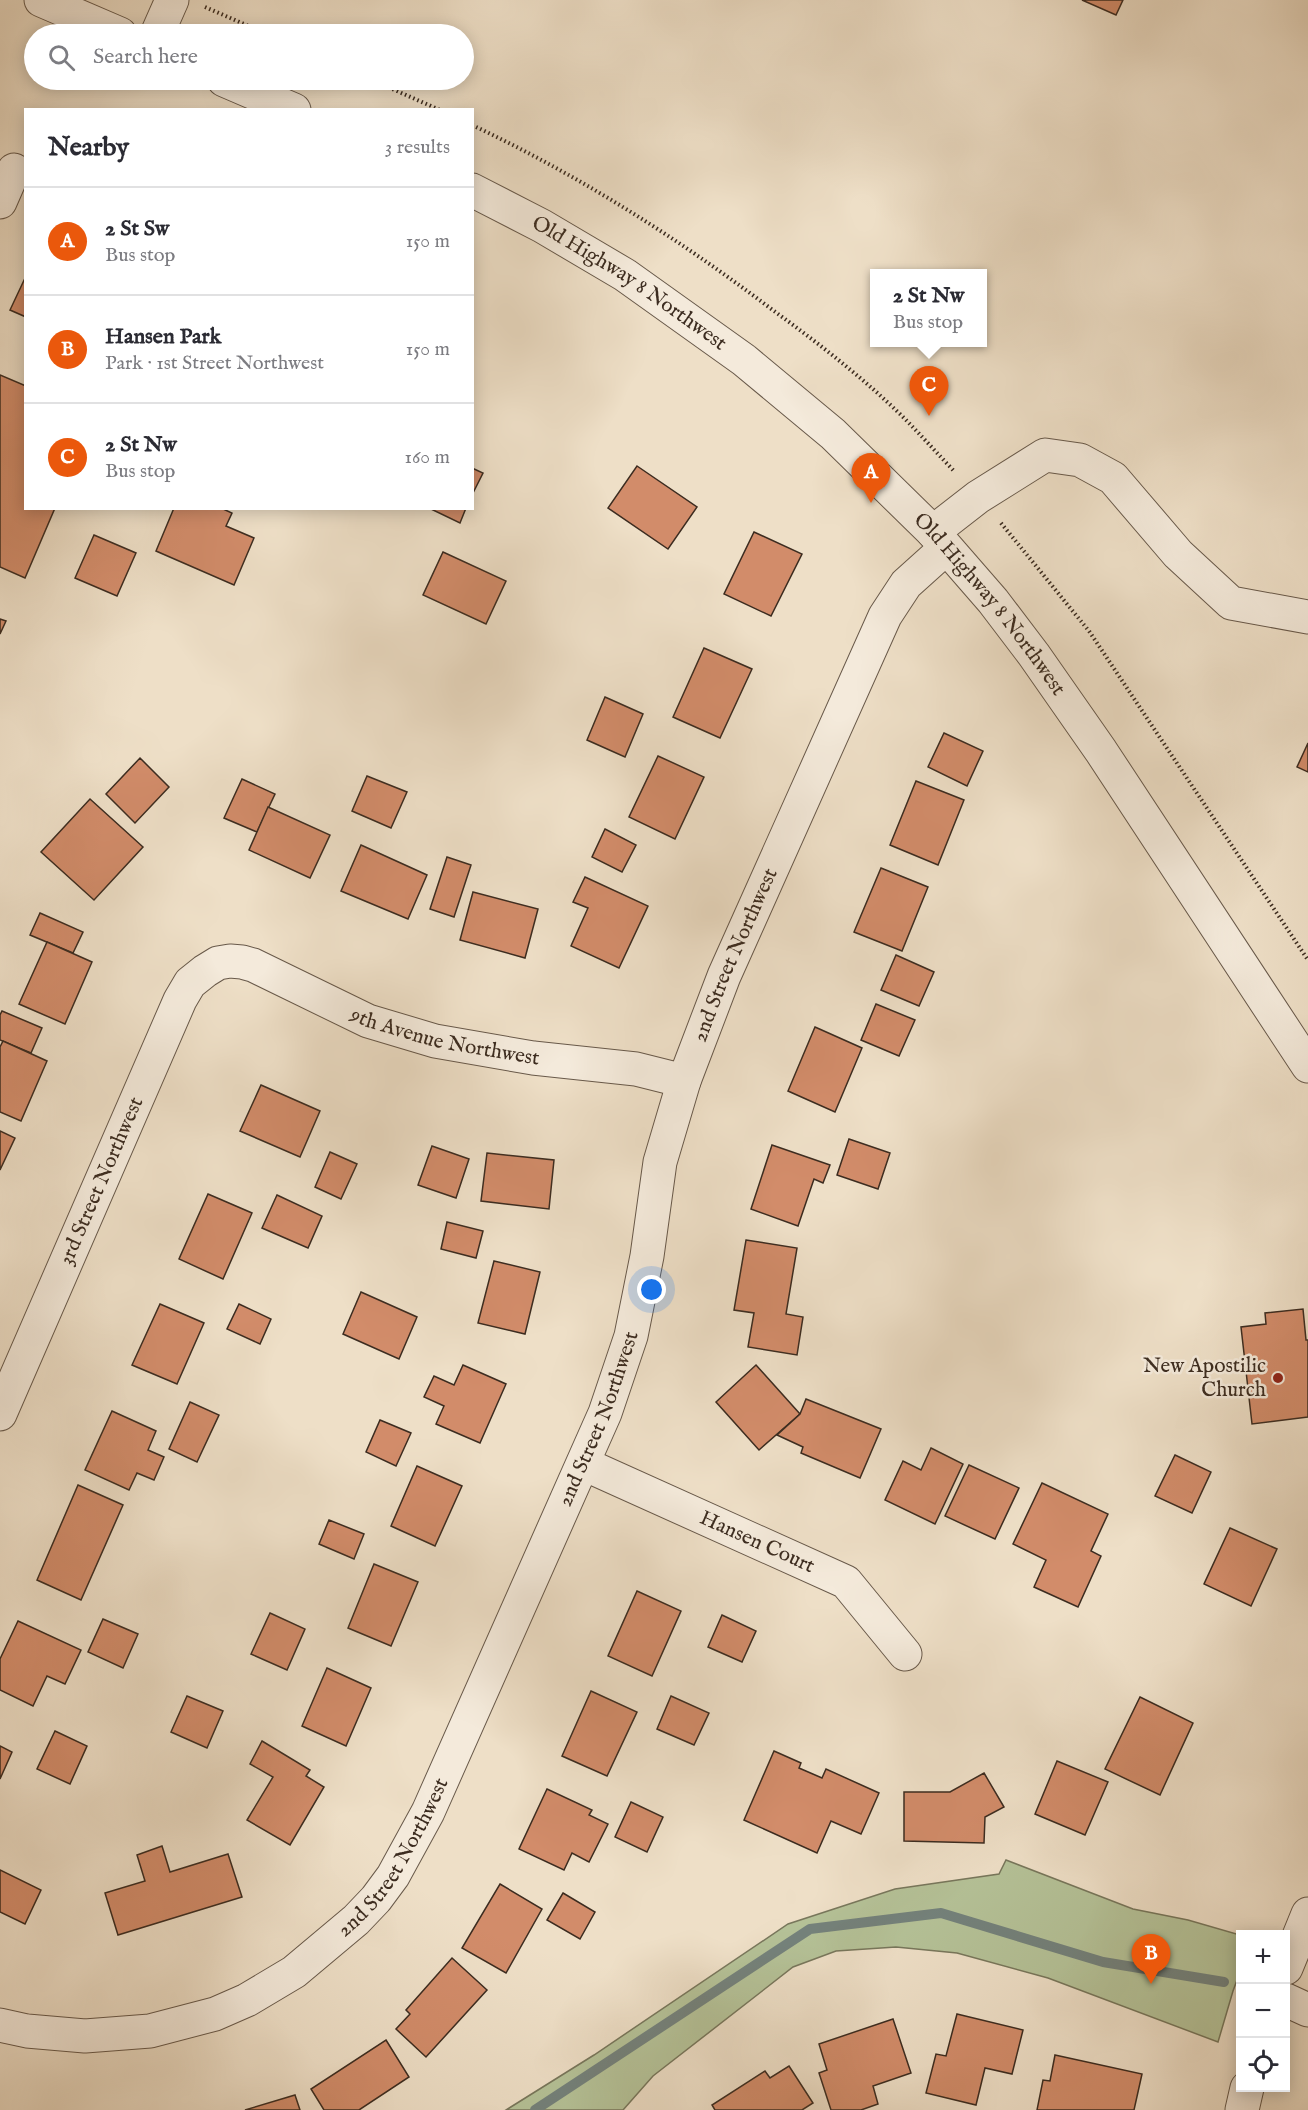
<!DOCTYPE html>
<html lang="en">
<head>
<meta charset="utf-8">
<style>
  :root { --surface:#fff; --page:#f2f2f3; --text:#2b2b33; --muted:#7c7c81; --line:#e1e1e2; --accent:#ea580c }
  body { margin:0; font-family:"IM FELL English",serif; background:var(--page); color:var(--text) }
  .controls { position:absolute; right:18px; bottom:18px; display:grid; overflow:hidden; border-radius:0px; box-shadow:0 3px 15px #0003 }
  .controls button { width:54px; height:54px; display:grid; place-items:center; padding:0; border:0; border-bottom:2px solid var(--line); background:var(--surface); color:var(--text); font:30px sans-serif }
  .you { position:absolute; left:652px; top:1290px; width:21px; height:21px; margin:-15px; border:4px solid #fff; border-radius:50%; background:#1a73e8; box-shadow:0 0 0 9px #1a73e833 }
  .badge { display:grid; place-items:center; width:39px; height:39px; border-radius:50%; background:var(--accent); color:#fff; font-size:20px; font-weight:700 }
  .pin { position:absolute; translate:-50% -50px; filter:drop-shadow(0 2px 3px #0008) }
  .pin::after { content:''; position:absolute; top:32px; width:21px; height:18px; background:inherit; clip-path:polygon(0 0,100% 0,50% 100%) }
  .popup { position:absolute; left:870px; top:269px; width:117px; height:78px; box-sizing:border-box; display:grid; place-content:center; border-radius:0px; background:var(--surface); filter:drop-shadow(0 2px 4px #0005); font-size:20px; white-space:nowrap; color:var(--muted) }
  .popup b { font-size:22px; color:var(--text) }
  .popup::after { content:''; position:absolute; left:50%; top:100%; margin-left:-12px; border:12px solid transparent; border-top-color:var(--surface) }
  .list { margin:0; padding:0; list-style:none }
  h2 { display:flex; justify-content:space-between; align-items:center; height:78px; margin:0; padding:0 24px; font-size:26px }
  h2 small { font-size:20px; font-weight:400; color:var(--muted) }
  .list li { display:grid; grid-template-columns:39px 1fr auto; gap:18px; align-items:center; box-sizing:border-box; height:108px; padding:0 24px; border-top:2px solid var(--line) }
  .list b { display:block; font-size:22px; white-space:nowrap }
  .list p { margin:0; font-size:20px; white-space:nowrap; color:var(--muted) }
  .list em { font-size:20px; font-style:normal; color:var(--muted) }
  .icon { flex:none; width:33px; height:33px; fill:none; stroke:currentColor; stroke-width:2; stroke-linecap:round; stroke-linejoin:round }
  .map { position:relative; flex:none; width:1308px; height:2110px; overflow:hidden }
  .search { position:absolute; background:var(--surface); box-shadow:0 3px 15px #0003; left:24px; top:24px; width:450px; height:66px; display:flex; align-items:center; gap:15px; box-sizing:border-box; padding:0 21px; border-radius:33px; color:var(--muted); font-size:22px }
  .panel { position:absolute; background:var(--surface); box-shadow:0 3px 15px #0003; left:24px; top:108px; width:450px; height:402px; border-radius:0px }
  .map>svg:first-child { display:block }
  .green { fill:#b5c298; stroke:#78775c; stroke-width:1.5 }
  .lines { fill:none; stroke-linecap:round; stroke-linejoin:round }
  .stream { stroke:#74827c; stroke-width:10 }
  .building { fill:#d28c6a; stroke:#3c2c20; stroke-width:1.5 }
  .minor-casing { stroke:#68594a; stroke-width:35 }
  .path { stroke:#3c2c20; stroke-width:4; stroke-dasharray:1.5 3; stroke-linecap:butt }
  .minor { stroke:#f4eadb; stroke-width:33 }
  .poi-dot { fill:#8f2418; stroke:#f4eadb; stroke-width:2 }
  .labels { text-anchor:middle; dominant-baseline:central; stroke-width:5; stroke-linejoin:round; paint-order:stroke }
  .street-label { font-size:21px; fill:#3c2c20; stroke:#f4eadb }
  .poi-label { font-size:21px; fill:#3c2c20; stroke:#f4eadb; text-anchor:end }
</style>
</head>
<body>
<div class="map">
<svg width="1308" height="2110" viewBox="0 0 1308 2110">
  <rect width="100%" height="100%" fill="#eedfc7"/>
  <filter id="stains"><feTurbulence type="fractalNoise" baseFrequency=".00333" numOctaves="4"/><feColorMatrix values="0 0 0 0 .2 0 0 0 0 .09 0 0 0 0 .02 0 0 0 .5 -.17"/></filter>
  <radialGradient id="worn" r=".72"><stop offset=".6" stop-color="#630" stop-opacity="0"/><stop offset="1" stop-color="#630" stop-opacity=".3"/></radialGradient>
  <polygon class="green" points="1006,1860 1133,1909 1188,1920 1240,1935 1240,1972 1233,1991 1218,2042 1048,1978 957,1953 896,1947 836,1951 793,1967 653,2076 623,2110 506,2110 594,2055 788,1924 895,1889 999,1874"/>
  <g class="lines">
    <polyline class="stream" points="535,2110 810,1929 941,1913 1103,1962 1224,1982"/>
  </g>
  <g class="building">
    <polygon points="1082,0 1123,0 1116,15"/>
    <polygon points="26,276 26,317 10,310"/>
    <polygon points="0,375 26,386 26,508 55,508 25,578 0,567"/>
    <polygon points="637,466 697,507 668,549 608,508"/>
    <polygon points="472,468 483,473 472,495"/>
    <polygon points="174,508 221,508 232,513 226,526 254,538 234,585 156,551"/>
    <polygon points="429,508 466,508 460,523"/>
    <polygon points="754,532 802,554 771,616 724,594"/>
    <polygon points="94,535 136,553 117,596 75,578"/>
    <polygon points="443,552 506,581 486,624 423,595"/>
    <polygon points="0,619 6,621 0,634"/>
    <polygon points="704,648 752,669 720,738 673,717"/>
    <polygon points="605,697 643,714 625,757 587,740"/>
    <polygon points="944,733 983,751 967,786 928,767"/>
    <polygon points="1308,743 1308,772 1297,767"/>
    <polygon points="658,756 704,777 675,839 629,817"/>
    <polygon points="140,758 169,787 135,823 106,794"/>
    <polygon points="367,776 407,792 391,828 352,811"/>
    <polygon points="242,779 275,794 257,832 224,818"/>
    <polygon points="916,781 964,800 938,865 890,845"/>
    <polygon points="90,799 143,847 94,900 41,852"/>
    <polygon points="268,807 330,835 310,878 249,850"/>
    <polygon points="605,829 636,845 622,872 592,857"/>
    <polygon points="361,845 427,875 408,919 341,891"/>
    <polygon points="447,857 471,865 454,917 430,909"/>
    <polygon points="881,868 928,887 902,951 854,932"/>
    <polygon points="585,877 648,906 619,968 571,946 588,908 573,902"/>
    <polygon points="473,892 538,909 525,958 460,940"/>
    <polygon points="40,913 83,932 73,953 30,935"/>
    <polygon points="47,942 92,962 65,1024 19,1004"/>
    <polygon points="896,955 934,972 919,1006 881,990"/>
    <polygon points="876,1004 915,1020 899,1056 861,1040"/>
    <polygon points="2,1011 42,1028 31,1053 0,1040 0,1015"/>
    <polygon points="815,1027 862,1048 835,1112 788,1091"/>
    <polygon points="3,1041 47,1061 21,1121 0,1112 0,1047"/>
    <polygon points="261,1085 320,1111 300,1157 240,1131"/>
    <polygon points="0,1131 15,1138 0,1170"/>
    <polygon points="849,1139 890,1153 878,1189 837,1175"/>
    <polygon points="772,1145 830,1165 823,1183 814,1179 798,1226 751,1209"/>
    <polygon points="432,1146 469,1159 456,1198 418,1185"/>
    <polygon points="330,1152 357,1164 341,1199 315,1187"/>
    <polygon points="487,1153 554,1160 549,1209 481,1201"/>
    <polygon points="208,1194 252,1213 223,1279 179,1259"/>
    <polygon points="277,1195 322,1216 308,1248 262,1228"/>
    <polygon points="447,1222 483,1231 476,1258 441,1249"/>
    <polygon points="746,1240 797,1248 786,1314 803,1317 797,1355 748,1347 754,1313 734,1310"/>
    <polygon points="494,1261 540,1272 525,1334 478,1323"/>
    <polygon points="361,1292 417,1317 399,1359 343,1334"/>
    <polygon points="160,1304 204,1323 177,1384 132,1365"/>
    <polygon points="239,1304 271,1319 260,1344 227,1329"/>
    <polygon points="1303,1309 1306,1340 1308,1340 1308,1417 1252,1424 1241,1327 1266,1324 1265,1313"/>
    <polygon points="463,1365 506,1384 480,1443 436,1424 444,1406 424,1397 434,1376 454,1385"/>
    <polygon points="756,1365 800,1414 759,1450 716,1402"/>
    <polygon points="806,1399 881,1429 860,1478 801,1453 803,1447 777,1435 800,1414"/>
    <polygon points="190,1402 219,1415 197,1462 169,1449"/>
    <polygon points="112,1411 156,1431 148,1450 164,1457 154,1480 137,1473 129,1490 85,1470"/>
    <polygon points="380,1420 411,1433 396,1466 366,1452"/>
    <polygon points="931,1448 963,1464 935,1524 885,1500 903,1461 921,1470"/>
    <polygon points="1175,1455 1211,1472 1192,1513 1155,1496"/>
    <polygon points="969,1465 1019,1488 995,1539 945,1516"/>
    <polygon points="417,1466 462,1486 435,1546 391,1526"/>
    <polygon points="1042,1483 1108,1514 1091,1551 1101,1556 1078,1607 1034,1587 1046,1560 1013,1544"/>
    <polygon points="78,1485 123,1505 81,1600 37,1580"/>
    <polygon points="329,1520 364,1534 354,1559 319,1544"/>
    <polygon points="1230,1528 1277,1549 1251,1606 1204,1584"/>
    <polygon points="374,1564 418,1582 391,1646 348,1628"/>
    <polygon points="637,1591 681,1611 652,1676 608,1656"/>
    <polygon points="270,1613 305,1629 287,1670 251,1654"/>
    <polygon points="722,1615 756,1631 742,1662 708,1647"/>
    <polygon points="103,1619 138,1634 123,1668 88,1652"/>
    <polygon points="18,1621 81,1650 65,1684 47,1676 33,1706 0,1690 0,1659"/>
    <polygon points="327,1668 371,1688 346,1746 302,1726"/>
    <polygon points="591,1691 637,1712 607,1776 562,1756"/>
    <polygon points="187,1696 223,1711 207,1748 171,1732"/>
    <polygon points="671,1696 709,1713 694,1745 657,1729"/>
    <polygon points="1140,1697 1193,1723 1160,1795 1105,1769"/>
    <polygon points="55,1731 87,1746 70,1784 37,1769"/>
    <polygon points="262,1741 310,1770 306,1776 324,1787 290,1845 247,1820 273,1777 250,1764"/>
    <polygon points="0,1746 12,1752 0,1779"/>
    <polygon points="774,1751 801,1763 799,1768 822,1778 826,1769 879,1793 861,1834 831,1821 817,1853 744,1820"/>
    <polygon points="1057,1761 1108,1782 1085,1835 1035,1814"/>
    <polygon points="984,1773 1004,1807 985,1817 984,1843 904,1841 904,1792 950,1792"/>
    <polygon points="547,1789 592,1810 589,1815 608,1824 589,1862 572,1853 564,1870 519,1849"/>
    <polygon points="631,1802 663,1817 647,1852 615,1837"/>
    <polygon points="162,1846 170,1872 228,1854 242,1897 118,1935 105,1893 145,1881 137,1855"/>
    <polygon points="0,1870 41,1890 25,1924 0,1912"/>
    <polygon points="500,1884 542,1909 506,1973 462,1948"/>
    <polygon points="563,1893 595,1912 580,1939 547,1920"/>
    <polygon points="452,1958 487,1990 426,2057 396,2029 410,2014 406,2010"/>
    <polygon points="957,2014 1023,2030 1012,2074 985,2068 976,2105 926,2093 936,2054 946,2056"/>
    <polygon points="893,2019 911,2073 873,2086 878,2104 861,2110 831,2110 819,2073 827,2070 819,2044"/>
    <polygon points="386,2040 409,2077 359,2110 324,2110 311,2089"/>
    <polygon points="1055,2055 1142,2074 1134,2110 1037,2110 1043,2080 1050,2081"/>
    <polygon points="789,2066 813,2103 802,2110 715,2110 712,2105 765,2071 770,2078"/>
    <polygon points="295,2095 300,2110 245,2110"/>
  </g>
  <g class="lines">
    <g class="minor-casing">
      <g id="minor">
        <polyline points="41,0 120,34"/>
        <polyline points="157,34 172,0"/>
        <polyline points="224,80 294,110"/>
        <path id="s1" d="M472,190l70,36 83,49 119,85 89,74 100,98 60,69 41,54 67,96 207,315"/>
        <polyline points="0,202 14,170"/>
        <polyline points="933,532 978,497 1045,455 1080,460 1113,478 1178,554 1231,603 1308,617"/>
        <path id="s2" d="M0,1414l180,-414 10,-17 15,-12 13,-8 12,-2 12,1 11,3 115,56 67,20 98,17 103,11 48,12"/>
        <path id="s3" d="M584,1464l262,118 59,72"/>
        <polyline points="1286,1968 1308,1914"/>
        <polyline points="1286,2000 1308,2010"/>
        <path id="s4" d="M0,2025l27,6 58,5 65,-5 65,-17 32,-14 47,-28 62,-52 20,-21 17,-23 35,-64 177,-399 26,-77 16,-80 13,-94 24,-81 40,-105 161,-360 21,-32 40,-36"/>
        <polyline points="1242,2110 1247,2088"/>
      </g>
    </g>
    <g class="path">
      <polyline points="205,7 267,34"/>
      <polyline points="372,80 440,110"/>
      <path d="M472,125c108,51 207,114 302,186 44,32 88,66 127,104 18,18 35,37 53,56"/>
      <polyline points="1001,523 1089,631 1308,960"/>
    </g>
    <use href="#minor" class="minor"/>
  </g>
  <circle class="poi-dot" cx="1278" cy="1378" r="6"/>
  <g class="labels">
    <g class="street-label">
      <text stroke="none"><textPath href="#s1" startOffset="183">Old Highway 8 Northwest</textPath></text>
      <text stroke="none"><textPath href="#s1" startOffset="669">Old Highway 8 Northwest</textPath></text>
      <text stroke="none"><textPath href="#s4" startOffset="1434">2nd Street Northwest</textPath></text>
      <text stroke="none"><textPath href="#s2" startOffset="748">9th Avenue Northwest</textPath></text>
      <text stroke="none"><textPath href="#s2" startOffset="254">3rd Street Northwest</textPath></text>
      <text stroke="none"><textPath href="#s4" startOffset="948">2nd Street Northwest</textPath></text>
      <text stroke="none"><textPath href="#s3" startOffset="190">Hansen Court</textPath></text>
      <text stroke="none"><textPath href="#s4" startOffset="462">2nd Street Northwest</textPath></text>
    </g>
    <g class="poi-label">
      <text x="1266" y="1366">New Apostilic<tspan x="1266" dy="24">Church</tspan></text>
    </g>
  </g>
  <rect width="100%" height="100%" filter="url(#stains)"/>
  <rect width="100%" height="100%" fill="url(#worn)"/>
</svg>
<div class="controls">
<button>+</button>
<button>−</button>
<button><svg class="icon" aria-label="locate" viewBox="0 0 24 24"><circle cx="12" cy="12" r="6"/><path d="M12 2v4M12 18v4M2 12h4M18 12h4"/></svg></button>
</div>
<div class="you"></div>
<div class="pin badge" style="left:871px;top:503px">A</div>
<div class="pin badge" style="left:1151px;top:1984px">B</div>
<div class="pin badge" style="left:929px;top:416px">C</div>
<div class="popup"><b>2 St Nw</b>Bus stop</div>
<div class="search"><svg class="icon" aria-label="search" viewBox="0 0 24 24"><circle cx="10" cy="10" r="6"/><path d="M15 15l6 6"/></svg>Search here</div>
<section class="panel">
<h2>Nearby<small>3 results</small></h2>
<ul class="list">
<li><span class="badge">A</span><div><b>2 St Sw</b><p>Bus stop</p></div><em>150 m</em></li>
<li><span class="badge">B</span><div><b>Hansen Park</b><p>Park · 1st Street Northwest</p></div><em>150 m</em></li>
<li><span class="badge">C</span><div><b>2 St Nw</b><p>Bus stop</p></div><em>160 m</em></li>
</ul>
</section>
</div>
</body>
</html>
